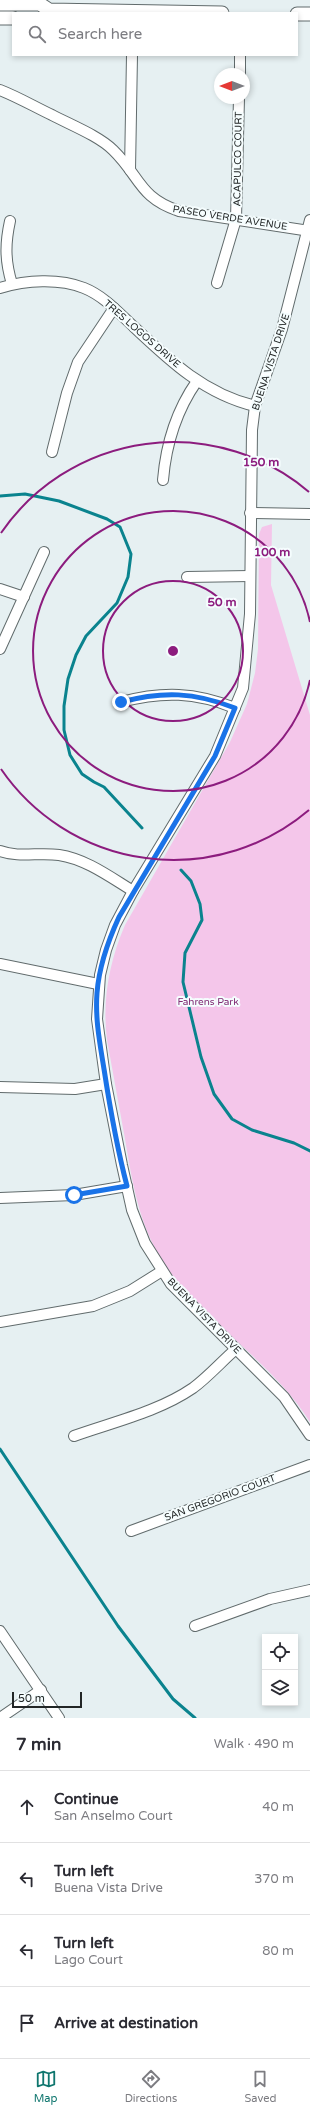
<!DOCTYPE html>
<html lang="en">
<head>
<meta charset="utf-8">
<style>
  :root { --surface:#fff; --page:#f2f2f3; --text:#2b2b33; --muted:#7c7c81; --line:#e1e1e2; --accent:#0f766e }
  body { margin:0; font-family:"Varela Round",sans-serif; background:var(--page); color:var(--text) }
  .controls { position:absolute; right:12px; bottom:12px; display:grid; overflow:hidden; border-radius:0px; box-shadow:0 2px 6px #0003 }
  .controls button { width:36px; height:36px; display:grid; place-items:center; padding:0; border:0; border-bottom:1px solid var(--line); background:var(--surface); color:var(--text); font:20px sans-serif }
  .compass { position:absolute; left:214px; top:68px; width:36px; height:36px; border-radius:50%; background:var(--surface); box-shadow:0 2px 6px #0003; rotate:270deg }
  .scale { position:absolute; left:12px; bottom:10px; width:70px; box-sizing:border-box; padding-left:4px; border:2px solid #222626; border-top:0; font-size:11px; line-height:14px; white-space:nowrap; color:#222626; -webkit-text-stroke:3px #f5fdfe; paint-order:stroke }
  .stop { position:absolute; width:12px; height:12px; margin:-9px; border:3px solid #1a73e8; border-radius:50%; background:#fff }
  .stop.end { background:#1a73e8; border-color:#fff; box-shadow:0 1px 4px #0008 }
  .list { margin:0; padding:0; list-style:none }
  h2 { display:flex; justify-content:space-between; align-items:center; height:52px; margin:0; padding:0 16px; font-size:17px }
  h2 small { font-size:13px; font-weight:400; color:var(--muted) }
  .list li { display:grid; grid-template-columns:26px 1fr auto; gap:12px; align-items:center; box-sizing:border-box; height:72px; padding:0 16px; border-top:1px solid var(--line) }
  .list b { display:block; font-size:15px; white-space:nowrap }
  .list p { margin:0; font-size:13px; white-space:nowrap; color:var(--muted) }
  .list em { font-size:13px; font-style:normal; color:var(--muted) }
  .icon { flex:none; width:22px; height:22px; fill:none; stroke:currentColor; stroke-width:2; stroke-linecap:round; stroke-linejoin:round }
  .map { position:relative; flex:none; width:310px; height:1718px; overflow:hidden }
  .search { position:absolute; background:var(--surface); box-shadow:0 2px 6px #0003; left:12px; right:12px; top:12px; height:44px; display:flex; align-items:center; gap:10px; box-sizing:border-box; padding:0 14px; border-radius:0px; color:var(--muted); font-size:15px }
  .sheet { height:340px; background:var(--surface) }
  nav { display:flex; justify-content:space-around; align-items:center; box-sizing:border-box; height:56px; border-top:1px solid var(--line); background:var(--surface); font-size:11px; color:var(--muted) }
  nav a { display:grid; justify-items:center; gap:2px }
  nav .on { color:var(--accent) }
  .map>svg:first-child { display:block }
  .green { fill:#f4c6ea }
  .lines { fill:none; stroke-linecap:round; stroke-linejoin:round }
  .stream { stroke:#0a838e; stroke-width:3 }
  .minor-casing { stroke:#616b6c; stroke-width:12 }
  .tertiary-casing { stroke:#616b6c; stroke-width:15 }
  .minor { stroke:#fff; stroke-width:10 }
  .tertiary { stroke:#fff; stroke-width:13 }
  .route { stroke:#1a73e8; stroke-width:5 }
  .ring { fill:none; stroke:#8c1c7e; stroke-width:2 }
  .labels { text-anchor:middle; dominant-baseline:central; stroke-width:4; stroke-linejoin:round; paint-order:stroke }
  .street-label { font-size:10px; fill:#222626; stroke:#f5fdfe }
  .park-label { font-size:10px; fill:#802b74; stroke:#f5fdfe }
  .centre { fill:#8c1c7e; stroke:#f5fdfe; stroke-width:2 }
  .ring-label { font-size:12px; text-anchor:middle; font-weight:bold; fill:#8c1c7e; stroke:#f5fdfe; stroke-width:4; stroke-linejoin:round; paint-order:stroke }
</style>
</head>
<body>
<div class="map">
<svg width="310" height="1718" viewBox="0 0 310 1718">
  <rect width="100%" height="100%" fill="#e6f0f2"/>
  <path class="green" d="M272,524l-1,61 39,130v707c-37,-59 -99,-95 -140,-150 -30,-40 -37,-86 -45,-133 -6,-33 -12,-66 -18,-99 -5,-39 2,-78 18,-115l105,-183 17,-38 8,-31 3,-24 1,-115 3,-7z"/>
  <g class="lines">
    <g class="stream">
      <polyline points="0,496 25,494 59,501 107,519 120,527 131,554 128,577 117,603 86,636 76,655 68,679 64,706 64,730 70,755 82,774 94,782 104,787 142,828"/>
      <polyline points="181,870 191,881 200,904 202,920 185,953 183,982 201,1057 214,1094 232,1119 252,1130 294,1143 310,1151"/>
      <polyline points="0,1449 118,1626 173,1699 195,1718"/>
    </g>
    <g class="minor-casing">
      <g id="minor">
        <polyline points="240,74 240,55"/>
        <path d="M0,90c18,7 35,17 52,25 19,10 47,21 61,35 27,26 26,48 66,61l131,20"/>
        <polyline points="130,170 132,55"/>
        <polyline points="310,220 282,329 255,406 252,430 250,614 243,688 215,756 133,891 115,925 106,950 100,975 97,1019 106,1084 122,1165 132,1210 145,1243 171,1284 284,1397 310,1435"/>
        <path d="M10,221c-5,23 -5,40 2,63"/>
        <polyline points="217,283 236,219 239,98"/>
        <path d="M0,288c26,-8 59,-10 84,0 20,8 35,25 50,39 37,35 71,67 121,79"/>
        <polyline points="52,452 67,393 78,362 114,308"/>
        <path d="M163,480c3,-36 13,-69 34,-99"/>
        <polyline points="250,513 310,514"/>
        <polyline points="187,577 250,576"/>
        <polyline points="0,589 24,597"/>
        <polyline points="0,649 44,552"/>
        <path d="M121,702c42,-11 74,-10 114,6"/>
        <path d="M0,851c19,7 39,1 59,4 27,4 51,22 74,36"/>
        <polyline points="0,964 98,984"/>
        <polyline points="0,1087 75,1089 106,1084"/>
        <polyline points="0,1198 74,1195 127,1186"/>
        <polyline points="0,1322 93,1306 130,1291 162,1271"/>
        <path d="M74,1436c39,-14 84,-24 119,-48 15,-11 29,-27 43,-39"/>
        <polyline points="131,1531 310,1465"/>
        <polyline points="195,1626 270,1599 310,1590"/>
        <polyline points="0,1631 59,1718"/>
        <polyline points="0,1718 41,1690"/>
      </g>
    </g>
    <g class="tertiary-casing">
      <g id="tertiary">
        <polyline points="0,4 40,4 49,10 222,13"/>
        <polyline points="297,14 310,14"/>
        <polyline points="0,18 13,18"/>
      </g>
    </g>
    <use href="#minor" class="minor"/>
    <use href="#tertiary" class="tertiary"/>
  </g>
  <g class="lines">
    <path class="route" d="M74,1195l53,-9c-10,-38 -17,-78 -23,-117 -4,-25 -9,-50 -7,-76 2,-27 11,-52 22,-76l96,-161 20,-48c-41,-16 -72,-17 -114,-6"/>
  </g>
  <g class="ring">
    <circle cx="173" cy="651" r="70"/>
    <path d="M310 680A140 140 0 1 1 310 622"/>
    <path d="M309 810A209 209 0 0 1 1 769M1 533A209 209 0 0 1 309 492"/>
  </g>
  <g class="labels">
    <g class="street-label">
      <text transform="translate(238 159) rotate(-89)">ACAPULCO COURT</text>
      <text transform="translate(230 218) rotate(9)">PASEO VERDE AVENUE</text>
      <text transform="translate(142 334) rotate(41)">TRES LOGOS DRIVE</text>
      <text transform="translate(271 362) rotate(-72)">BUENA VISTA DRIVE</text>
      <text transform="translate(204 1316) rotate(46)">BUENA VISTA DRIVE</text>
      <text transform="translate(220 1498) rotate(-20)">SAN GREGORIO COURT</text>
    </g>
    <g class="park-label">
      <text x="208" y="1002">Fahrens Park</text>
    </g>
  </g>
  <circle cx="173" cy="651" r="6" class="centre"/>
  <g class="ring-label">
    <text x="261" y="466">150 m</text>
    <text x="272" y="556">100 m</text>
    <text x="222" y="606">50 m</text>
  </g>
</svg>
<div class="controls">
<button><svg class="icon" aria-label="locate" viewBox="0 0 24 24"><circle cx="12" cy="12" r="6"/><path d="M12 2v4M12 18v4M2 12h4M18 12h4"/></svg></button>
<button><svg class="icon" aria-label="layers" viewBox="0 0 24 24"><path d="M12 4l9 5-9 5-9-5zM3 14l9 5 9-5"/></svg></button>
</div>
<svg class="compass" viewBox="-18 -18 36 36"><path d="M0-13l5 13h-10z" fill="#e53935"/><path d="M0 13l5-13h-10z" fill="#7c7c81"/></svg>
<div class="scale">50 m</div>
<div class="stop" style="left:74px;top:1195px"></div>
<div class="stop end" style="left:121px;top:702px"></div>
<div class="search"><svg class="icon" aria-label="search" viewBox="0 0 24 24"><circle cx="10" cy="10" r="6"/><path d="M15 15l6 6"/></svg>Search here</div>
</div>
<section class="sheet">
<h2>7 min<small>Walk · 490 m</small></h2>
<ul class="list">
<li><svg class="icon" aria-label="ahead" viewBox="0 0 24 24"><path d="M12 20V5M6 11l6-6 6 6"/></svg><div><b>Continue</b><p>San Anselmo Court</p></div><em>40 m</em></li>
<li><svg class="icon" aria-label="left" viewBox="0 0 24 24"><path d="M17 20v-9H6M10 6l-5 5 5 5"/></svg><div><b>Turn left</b><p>Buena Vista Drive</p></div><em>370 m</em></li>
<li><svg class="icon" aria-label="left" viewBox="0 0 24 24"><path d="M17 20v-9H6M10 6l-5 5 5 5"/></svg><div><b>Turn left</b><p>Lago Court</p></div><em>80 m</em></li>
<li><svg class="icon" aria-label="arrive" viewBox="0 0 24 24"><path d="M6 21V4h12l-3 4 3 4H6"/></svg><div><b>Arrive at destination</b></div></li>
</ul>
</section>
<nav>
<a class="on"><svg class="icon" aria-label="map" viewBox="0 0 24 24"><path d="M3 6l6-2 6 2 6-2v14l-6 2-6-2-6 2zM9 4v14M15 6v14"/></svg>Map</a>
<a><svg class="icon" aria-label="directions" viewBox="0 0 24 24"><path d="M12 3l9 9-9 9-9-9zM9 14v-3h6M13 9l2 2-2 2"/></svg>Directions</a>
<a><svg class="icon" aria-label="saved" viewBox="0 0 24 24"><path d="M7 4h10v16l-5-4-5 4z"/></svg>Saved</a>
</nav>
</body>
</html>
